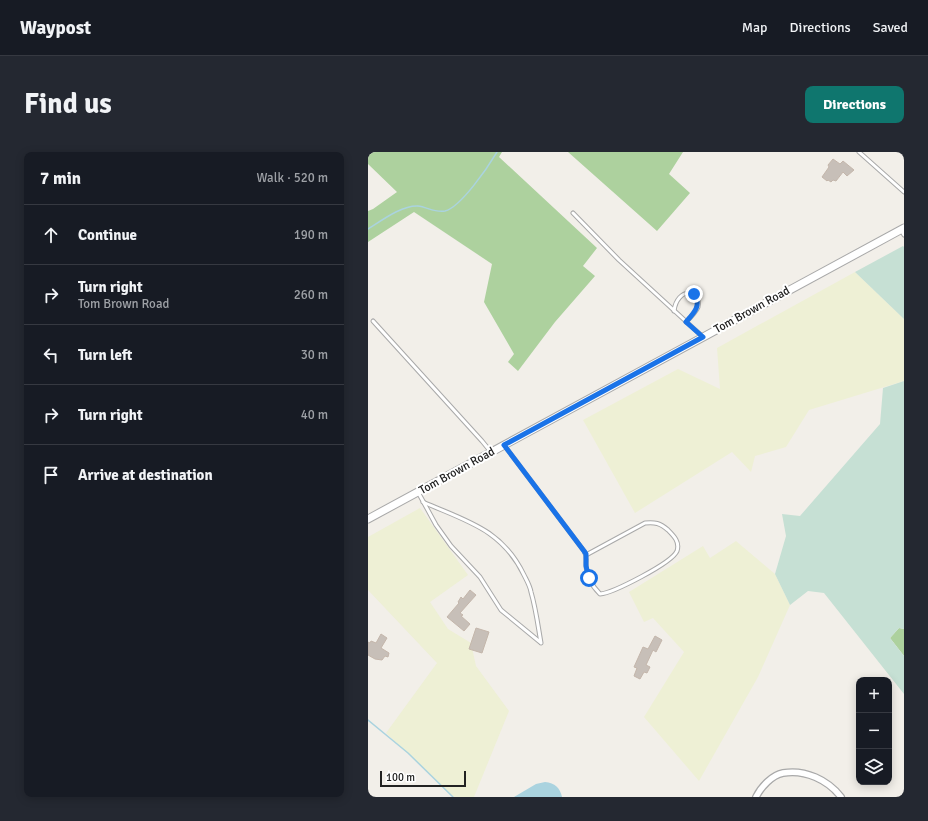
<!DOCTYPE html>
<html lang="en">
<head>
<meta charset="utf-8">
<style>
  :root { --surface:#171b24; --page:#242831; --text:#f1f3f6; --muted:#9ea1a6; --line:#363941; --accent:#0f766e }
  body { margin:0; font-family:Signika,sans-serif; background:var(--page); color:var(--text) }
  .controls { position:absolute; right:12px; bottom:12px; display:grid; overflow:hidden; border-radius:8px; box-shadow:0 2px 10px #0003 }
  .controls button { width:36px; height:36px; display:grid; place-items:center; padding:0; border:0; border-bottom:1px solid var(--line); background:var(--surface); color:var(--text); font:20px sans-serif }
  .scale { position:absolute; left:12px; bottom:10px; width:86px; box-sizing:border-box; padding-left:4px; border:2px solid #222; border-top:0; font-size:11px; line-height:14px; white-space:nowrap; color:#222; -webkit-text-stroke:3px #fff; paint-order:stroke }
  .stop { position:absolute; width:12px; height:12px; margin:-9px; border:3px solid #1a73e8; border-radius:50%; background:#fff }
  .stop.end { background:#1a73e8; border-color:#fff; box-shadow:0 1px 4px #0008 }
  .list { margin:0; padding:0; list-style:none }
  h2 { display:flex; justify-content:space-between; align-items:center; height:52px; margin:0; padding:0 16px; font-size:17px }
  h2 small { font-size:13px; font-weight:400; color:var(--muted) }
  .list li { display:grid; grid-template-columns:26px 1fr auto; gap:12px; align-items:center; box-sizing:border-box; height:60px; padding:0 16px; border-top:1px solid var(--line) }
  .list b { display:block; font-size:15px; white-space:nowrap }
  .list p { margin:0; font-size:13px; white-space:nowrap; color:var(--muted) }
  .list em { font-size:13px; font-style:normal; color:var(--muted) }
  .icon { flex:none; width:22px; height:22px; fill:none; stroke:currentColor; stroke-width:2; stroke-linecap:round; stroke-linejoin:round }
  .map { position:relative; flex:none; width:536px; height:645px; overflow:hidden; border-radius:8px }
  header { display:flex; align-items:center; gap:24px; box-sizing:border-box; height:56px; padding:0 20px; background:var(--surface); border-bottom:1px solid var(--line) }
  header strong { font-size:19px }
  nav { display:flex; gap:22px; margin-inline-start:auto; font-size:14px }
  .intro { display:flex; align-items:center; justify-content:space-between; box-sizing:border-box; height:96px; padding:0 24px }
  h1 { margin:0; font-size:28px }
  .button { padding:10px 18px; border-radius:8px; background:var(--accent); color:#fff; font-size:14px; font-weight:700 }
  main { display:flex; gap:24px; padding:0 24px }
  aside { flex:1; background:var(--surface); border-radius:8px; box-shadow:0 2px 10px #0003 }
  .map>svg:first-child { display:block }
  .farmland { fill:#eef0d5 }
  .forest { fill:#add19e }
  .wetland { fill:#c6e0d4 }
  .water { fill:#aad3df }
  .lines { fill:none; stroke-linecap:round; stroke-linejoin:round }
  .stream { stroke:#aad3df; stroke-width:1.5 }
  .building { fill:#c7bfb8; stroke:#c4b6ab }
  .service-casing { stroke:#a9a9a9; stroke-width:5 }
  .minor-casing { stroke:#a9a9a9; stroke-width:8 }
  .tertiary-casing { stroke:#a9a9a9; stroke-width:9 }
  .service { stroke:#fff; stroke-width:3 }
  .minor { stroke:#fff; stroke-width:5.5 }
  .tertiary { stroke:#fff; stroke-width:7 }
  .route { stroke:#1a73e8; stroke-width:5 }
  .labels { text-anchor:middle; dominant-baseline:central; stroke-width:4; stroke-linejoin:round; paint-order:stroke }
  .street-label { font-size:12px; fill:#222; stroke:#fff }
</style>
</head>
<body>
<header>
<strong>Waypost</strong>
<nav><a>Map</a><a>Directions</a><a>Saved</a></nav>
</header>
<div class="intro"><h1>Find us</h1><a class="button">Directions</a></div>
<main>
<aside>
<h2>7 min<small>Walk · 520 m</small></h2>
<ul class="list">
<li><svg class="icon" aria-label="ahead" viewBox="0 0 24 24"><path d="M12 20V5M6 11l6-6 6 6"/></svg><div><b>Continue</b></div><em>190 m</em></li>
<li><svg class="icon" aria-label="right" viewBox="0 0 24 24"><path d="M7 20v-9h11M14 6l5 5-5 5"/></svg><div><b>Turn right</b><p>Tom Brown Road</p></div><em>260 m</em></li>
<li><svg class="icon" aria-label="left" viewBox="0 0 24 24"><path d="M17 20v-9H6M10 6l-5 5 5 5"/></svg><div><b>Turn left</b></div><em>30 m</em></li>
<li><svg class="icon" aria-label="right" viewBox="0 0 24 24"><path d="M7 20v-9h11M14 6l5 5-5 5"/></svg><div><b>Turn right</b></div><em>40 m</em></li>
<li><svg class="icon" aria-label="arrive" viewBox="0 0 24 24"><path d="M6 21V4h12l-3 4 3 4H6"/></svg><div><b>Arrive at destination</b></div></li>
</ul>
</aside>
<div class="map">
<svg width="536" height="645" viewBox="0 0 536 645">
  <rect width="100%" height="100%" fill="#f2efe9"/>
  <g class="farmland">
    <polygon points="487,120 536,167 536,229 441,258 418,295 387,304 383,320 364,300 267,361 215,268 310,217 352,237 349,196"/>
    <polygon points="52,356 100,423 62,450 80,477 103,491 108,514 141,559 106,645 86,645 18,581 69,511 0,438 0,385"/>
    <polygon points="368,389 407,422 422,453 390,525 331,629 276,565 316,500 285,466 276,470 261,440 335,394 342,406"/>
  </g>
  <g class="forest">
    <polygon points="0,0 134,0 131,5 229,96 215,114 227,124 187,170 150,219 140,210 146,202 116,150 124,112 46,60 0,90 0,59 5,57 29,40 0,12"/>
    <polygon points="200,0 315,0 301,22 322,41 289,79"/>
    <polygon points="531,476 536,477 536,504 522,486"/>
  </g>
  <g class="wetland">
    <polygon points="535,94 536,95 536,167 487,120"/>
    <polygon points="536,229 536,477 531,476 522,486 536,504 536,542 456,441 440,439 422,453 407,422 418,384 414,362 432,364 512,272 515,236"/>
  </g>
  <path class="water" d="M177,630c10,1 15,6 17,15h-48l22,-13z"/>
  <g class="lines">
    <g class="stream">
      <path d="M0,77c13,-8 34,-24 50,-23 9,1 17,7 27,5 16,-4 43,-44 52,-59"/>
      <polyline points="0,568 40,601 85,645"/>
    </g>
  </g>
  <g class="building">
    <polygon points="465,7 472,12 475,9 486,18 479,24 475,20 468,29 465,28 463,30 460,28 459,29 454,25 461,15 460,13"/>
    <polygon points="102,438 108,443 92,461 95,463 93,464 102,472 96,479 79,465 91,451 90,450 93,445 95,447"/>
    <polygon points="108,476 121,480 114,501 101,497"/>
    <polygon points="13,482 19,486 13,496 21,501 20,505 17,504 14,508 7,507 0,503 0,490 2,491 3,489 8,491"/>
    <polygon points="287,484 294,488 288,500 285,498 278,513 282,515 279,521 276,520 272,527 266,524 269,516 266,515 275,495 280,497"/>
  </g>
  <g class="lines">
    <g class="service-casing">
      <g id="service">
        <polyline points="491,0 536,40"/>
        <polyline points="205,61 251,108 335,185"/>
        <polyline points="533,78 536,83"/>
        <path d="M306,159c3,-24 28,-23 24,-4 -2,5 -8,11 -12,15"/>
        <polyline points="5,169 114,289 123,300"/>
        <path d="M136,293l80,106c3,5 2,8 2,13 0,12 7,23 14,30 13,-1 72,-31 77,-43 3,-9 -3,-15 -9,-21 -8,-7 -13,-8 -23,-7l-59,32"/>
        <polyline points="50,340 68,373 83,394 112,425 133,458 172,490"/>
        <path d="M55,350c43,19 79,27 101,73 3,6 6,11 7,17 5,17 7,34 10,51"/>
      </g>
    </g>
    <g class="minor-casing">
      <path id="minor" d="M388,645c5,-10 16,-22 27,-24 22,-4 45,7 58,24"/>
    </g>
    <g class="tertiary-casing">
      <polyline id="tertiary" points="0,367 536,76"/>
    </g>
    <use href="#service" class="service"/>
    <use href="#minor" class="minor"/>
    <use href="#tertiary" class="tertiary"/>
  </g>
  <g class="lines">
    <path class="route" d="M221,426l-3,-12v-12l-2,-3 -80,-106 199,-108 -17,-15c8,-9 16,-17 8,-28"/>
  </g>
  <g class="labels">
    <g class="street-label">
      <text transform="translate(384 158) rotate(-29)">Tom Brown Road</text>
      <text transform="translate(89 319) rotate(-29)">Tom Brown Road</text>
    </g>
  </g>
</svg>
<div class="controls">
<button>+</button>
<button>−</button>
<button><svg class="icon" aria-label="layers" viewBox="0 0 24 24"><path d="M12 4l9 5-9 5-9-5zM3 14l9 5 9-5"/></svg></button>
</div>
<div class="scale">100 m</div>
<div class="stop" style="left:221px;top:426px"></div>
<div class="stop end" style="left:326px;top:142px"></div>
</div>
</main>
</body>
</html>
